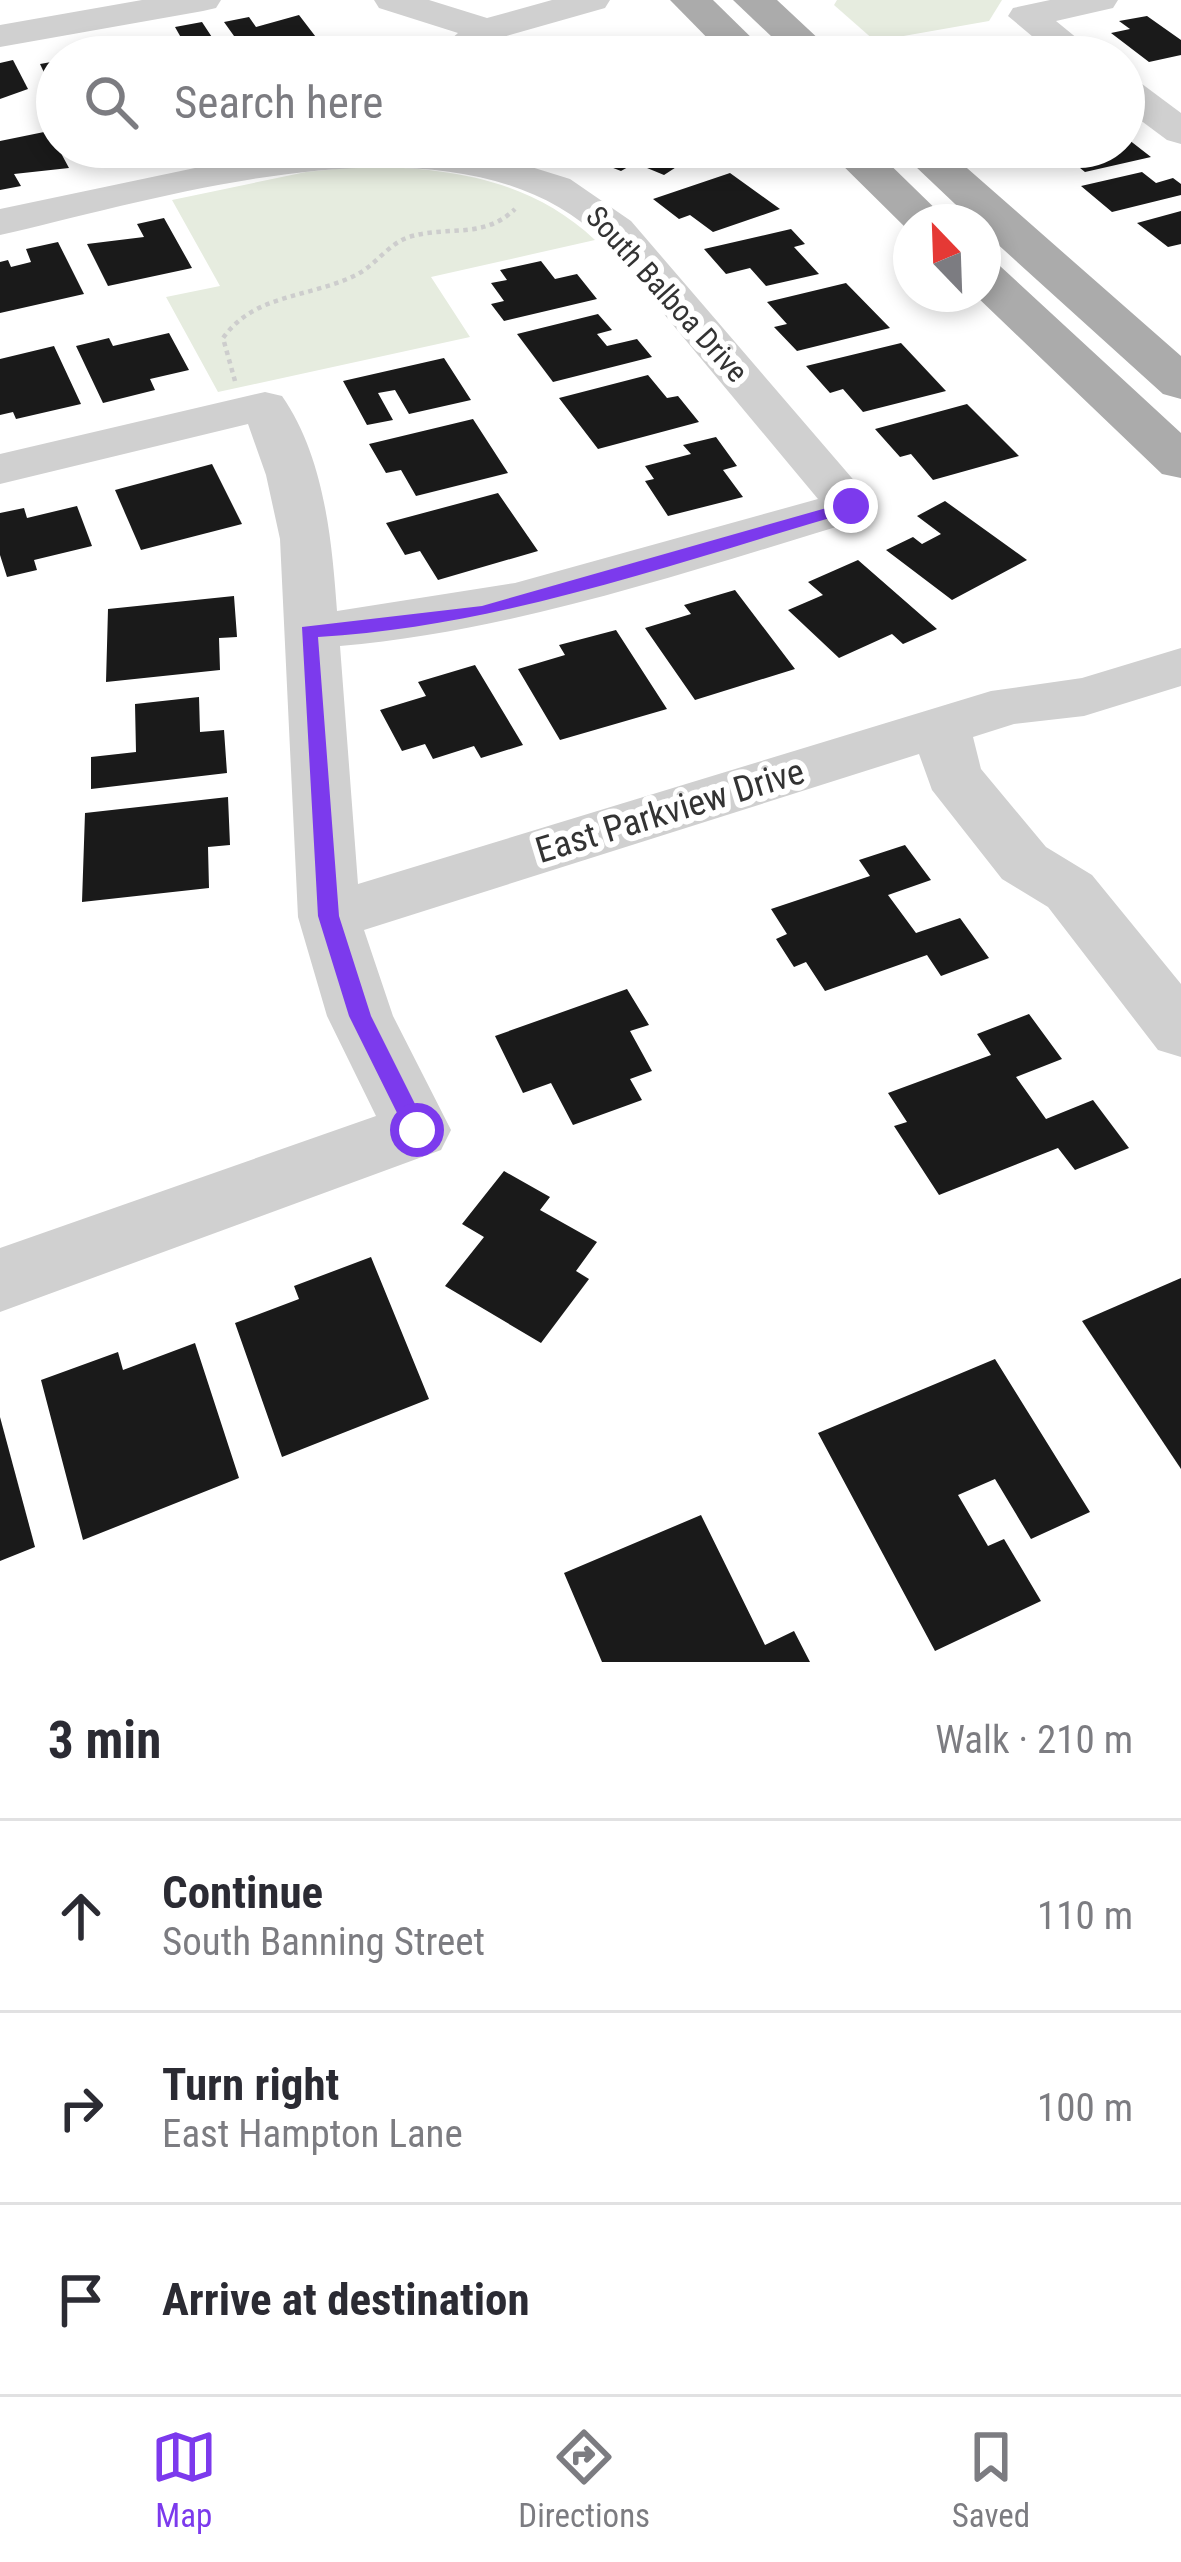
<!DOCTYPE html>
<html lang="en">
<head>
<meta charset="utf-8">
<style>
  :root { --surface:#fff; --page:#f7f7f7; --text:#2b2b33; --muted:#7c7c81; --line:#e1e1e2; --accent:#7c3aed }
  body { margin:0; font-family:"Roboto Condensed",sans-serif; background:var(--page); color:var(--text) }
  .compass { position:absolute; left:893px; top:204px; width:108px; height:108px; border-radius:50%; background:var(--surface); box-shadow:0 6px 18px #0003; rotate:337deg }
  .stop { position:absolute; width:36px; height:36px; margin:-27px; border:9px solid #7c3aed; border-radius:50%; background:#fff }
  .stop.end { background:#7c3aed; border-color:#fff; box-shadow:0 3px 12px #0008 }
  .list { margin:0; padding:0; list-style:none }
  h2 { display:flex; justify-content:space-between; align-items:center; height:156px; margin:0; padding:0 48px; font-size:51px }
  h2 small { font-size:39px; font-weight:400; color:var(--muted) }
  .list li { display:grid; grid-template-columns:78px 1fr auto; gap:36px; align-items:center; box-sizing:border-box; height:192px; padding:0 48px; border-top:3px solid var(--line) }
  .list b { display:block; font-size:45px; white-space:nowrap }
  .list p { margin:0; font-size:39px; white-space:nowrap; color:var(--muted) }
  .list em { font-size:39px; font-style:normal; color:var(--muted) }
  .icon { flex:none; width:66px; height:66px; fill:none; stroke:currentColor; stroke-width:2; stroke-linecap:round; stroke-linejoin:round }
  .map { position:relative; flex:none; width:1181px; height:1662px; overflow:hidden }
  .search { position:absolute; background:var(--surface); box-shadow:0 6px 18px #0003; left:36px; right:36px; top:36px; height:132px; display:flex; align-items:center; gap:30px; box-sizing:border-box; padding:0 42px; border-radius:66px; color:var(--muted); font-size:45px }
  .sheet { height:732px; background:var(--surface) }
  nav { display:flex; justify-content:space-around; align-items:center; box-sizing:border-box; height:168px; border-top:3px solid var(--line); background:var(--surface); font-size:33px; color:var(--muted) }
  nav a { display:grid; justify-items:center; gap:6px }
  nav .on { color:var(--accent) }
  .map>svg:first-child { display:block }
  .green { fill:#e6ecdf }
  .building { fill:#1a1a1a }
  .lines { fill:none; stroke-linecap:round; stroke-linejoin:round }
  .path { stroke:#cdcdcd; stroke-width:4.5; stroke-dasharray:4.5 4.5; stroke-linecap:butt }
  .minor { fill:#d0d0d0; fill-rule:evenodd }
  .major { fill:#ababab; fill-rule:evenodd }
  .route { fill:#7c3aed }
  .labels { text-anchor:middle; dominant-baseline:central; stroke-width:12; stroke-linejoin:round; paint-order:stroke }
  .far-street-label { font-size:30px; fill:#333; stroke:#fff }
  .street-label { font-size:36px; fill:#333; stroke:#fff }
</style>
</head>
<body>
<div class="map">
<svg width="1181" height="1662" viewBox="0 0 1181 1662">
  <rect width="100%" height="100%" fill="#fff"/>
  <g class="green">
    <polygon points="837,0 1002,0 989,21 875,41 834,5"/>
    <path d="M356,167c88,-1 174,11 239,73l-164,37 39,60 -252,55 -52,-95 54,-11 -48,-86 134,-28z"/>
  </g>
  <g class="building">
    <polygon points="299,15 322,45 261,57 249,57 224,22 249,17 256,27"/>
    <polygon points="1147,16 1181,40 1181,55 1149,62 1111,33 1130,29 1119,21"/>
    <polygon points="202,22 225,57 142,57 136,47 184,43 175,27"/>
    <polygon points="992,36 1017,57 933,57 925,50"/>
    <polygon points="111,39 121,57 87,57 80,45"/>
    <polygon points="13,60 28,89 0,99 0,63"/>
    <polygon points="57,61 57,100 40,64"/>
    <polygon points="49,131 69,168 14,174 21,186 0,190 0,141"/>
    <polygon points="1124,136 1151,157 1085,172 1054,147 1124,147"/>
    <polygon points="84,147 170,147 173,152 94,167"/>
    <polygon points="611,147 691,147 701,151 664,175 635,163 621,171 590,159"/>
    <polygon points="1142,172 1156,183 1173,178 1181,184 1181,195 1112,212 1081,186"/>
    <polygon points="730,173 780,209 713,232 690,215 679,219 653,199"/>
    <polygon points="1181,211 1181,244 1168,247 1137,223"/>
    <polygon points="164,218 192,268 108,286 87,244 144,237 137,224"/>
    <polygon points="791,229 805,244 794,247 819,274 766,286 750,268 726,274 704,249"/>
    <polygon points="58,242 84,294 0,313 0,262 8,260 11,267 31,262 26,249"/>
    <polygon points="541,261 555,279 577,274 597,299 504,321 491,304 504,301 491,283 507,280 500,270"/>
    <polygon points="846,283 890,328 797,351 774,327 787,324 767,302"/>
    <polygon points="598,314 612,330 597,334 607,346 637,339 652,357 553,382 517,334"/>
    <polygon points="169,333 189,370 150,379 155,390 103,403 76,346 109,338 113,346"/>
    <polygon points="901,343 946,391 863,412 843,389 830,393 806,366"/>
    <polygon points="54,346 81,404 16,419 13,412 0,415 0,359"/>
    <polygon points="444,358 471,400 409,414 395,390 378,393 393,420 367,425 343,381"/>
    <polygon points="648,375 667,398 678,396 699,422 598,449 559,398"/>
    <polygon points="967,404 1019,456 933,480 911,454 900,457 875,429"/>
    <polygon points="473,419 508,473 416,496 401,470 386,473 369,444"/>
    <polygon points="716,437 737,466 723,470 743,497 668,516 645,481 654,479 645,466 691,454 683,445"/>
    <polygon points="212,464 242,524 141,550 115,490"/>
    <polygon points="498,493 538,551 438,580 420,551 405,555 386,523"/>
    <polygon points="945,501 1027,560 952,600 886,550 913,537 922,544 941,534 917,516"/>
    <polygon points="77,506 92,546 34,560 37,570 7,577 0,555 0,513 24,508 27,518"/>
    <polygon points="858,560 937,629 903,644 892,634 839,658 788,610 823,595 808,582"/>
    <polygon points="735,590 795,669 695,700 645,628 691,614 684,605"/>
    <polygon points="234,596 237,637 219,638 220,670 106,682 108,609"/>
    <polygon points="616,630 667,709 560,740 518,669 565,655 559,645"/>
    <polygon points="475,665 523,745 481,758 474,746 433,759 425,744 402,751 380,710 426,696 418,682"/>
    <polygon points="199,697 200,732 224,730 227,773 91,789 91,757 136,752 135,704"/>
    <polygon points="228,797 230,845 208,847 209,888 82,902 85,813"/>
    <polygon points="905,845 931,880 888,895 916,933 960,918 989,958 941,976 927,955 825,991 806,962 794,967 776,939 787,934 771,909 870,876 859,860"/>
    <polygon points="627,989 649,1025 630,1031 652,1071 630,1079 642,1100 573,1125 551,1083 523,1093 495,1036"/>
    <polygon points="1029,1014 1062,1059 1016,1077 1046,1119 1093,1100 1129,1148 1075,1170 1058,1148 939,1195 894,1126 907,1122 888,1093 991,1055 977,1034"/>
    <polygon points="504,1171 550,1197 540,1210 597,1242 576,1271 589,1279 541,1343 445,1286 484,1237 462,1224"/>
    <polygon points="371,1257 429,1399 282,1457 235,1323 299,1299 294,1286"/>
    <polygon points="1181,1278 1181,1469 1082,1321"/>
    <polygon points="195,1343 239,1478 83,1540 41,1380 118,1352 123,1370"/>
    <polygon points="995,1359 1090,1512 1031,1539 995,1479 958,1495 988,1546 1004,1539 1041,1601 935,1651 818,1433"/>
    <polygon points="0,1417 35,1547 0,1561"/>
    <polygon points="701,1515 765,1645 794,1631 810,1662 602,1662 564,1573"/>
  </g>
  <g class="lines">
    <path class="path" d="M235,381l-12,-43c32,-45 87,-40 133,-63 20,-10 32,-31 53,-38 38,-12 74,3 106,-28"/>
    <g class="minor">
      <polygon points="142,0 221,0 216,8 203,11 0,47 0,25"/>
      <polygon points="374,0 429,0 487,18 552,0 610,0 605,8 499,38 473,57 430,57 458,33 379,8"/>
      <polygon points="1050,0 1118,0 1113,8 1056,21 1100,57 1057,57 1008,16 1013,8"/>
      <polygon points="1124,77 1138,81 1181,113 1181,144 1167,140 1124,108"/>
      <path d="M430,147l53,5 87,27 61,42 245,285 -7,11c-174,52 -348,113 -529,129l18,238 633,-193 91,-13 99,-30v38l-97,30 -70,8 -41,13 8,32 65,78 46,28 89,109v73l-23,-7 -110,-143 -46,-28 -70,-89 -13,-36 -555,176 29,86 58,114 -10,20 -441,162v-64l376,-132 -49,-100 -29,-99 -18,-378 -14,-64 -18,-51 -248,60v-30l265,-62 17,4c42,60 50,144 55,215l178,-28 303,-84c-48,-58 -97,-116 -145,-174 -23,-28 -45,-59 -70,-84 -141,-140 -435,-44 -603,-6v-26l233,-49 86,-12z"/>
    </g>
    <g class="major">
      <polygon points="670,0 713,0 771,57 726,57"/>
      <polygon points="733,0 777,0 838,57 793,57"/>
      <polygon points="824,147 872,147 949,222 911,222 910,232"/>
      <polygon points="895,147 943,147 1181,356 1181,399 1163,394 983,231 983,222 974,222"/>
      <polygon points="983,261 1000,266 1181,433 1181,478 1162,474 974,294 983,294"/>
    </g>
  </g>
  <path class="route" d="M851,501l8,5 -2,4c-177,51 -354,116 -539,127l21,279 32,100 57,114 -11,10 -8,-3 -60,-121 -31,-100 -16,-289 180,-21z"/>
  <g class="labels">
    <g class="far-street-label">
      <text transform="translate(667 294) rotate(48)">South Balboa Drive</text>
    </g>
    <g class="street-label">
      <text transform="translate(670 811) rotate(-17)">East Parkview Drive</text>
    </g>
  </g>
</svg>
<svg class="compass" viewBox="-18 -18 36 36"><path d="M0-13l5 13h-10z" fill="#e53935"/><path d="M0 13l5-13h-10z" fill="#7c7c81"/></svg>
<div class="stop" style="left:417px;top:1130px"></div>
<div class="stop end" style="left:851px;top:506px"></div>
<div class="search"><svg class="icon" aria-label="search" viewBox="0 0 24 24"><circle cx="10" cy="10" r="6"/><path d="M15 15l6 6"/></svg>Search here</div>
</div>
<section class="sheet">
<h2>3 min<small>Walk · 210 m</small></h2>
<ul class="list">
<li><svg class="icon" aria-label="ahead" viewBox="0 0 24 24"><path d="M12 20V5M6 11l6-6 6 6"/></svg><div><b>Continue</b><p>South Banning Street</p></div><em>110 m</em></li>
<li><svg class="icon" aria-label="right" viewBox="0 0 24 24"><path d="M7 20v-9h11M14 6l5 5-5 5"/></svg><div><b>Turn right</b><p>East Hampton Lane</p></div><em>100 m</em></li>
<li><svg class="icon" aria-label="arrive" viewBox="0 0 24 24"><path d="M6 21V4h12l-3 4 3 4H6"/></svg><div><b>Arrive at destination</b></div></li>
</ul>
</section>
<nav>
<a class="on"><svg class="icon" aria-label="map" viewBox="0 0 24 24"><path d="M3 6l6-2 6 2 6-2v14l-6 2-6-2-6 2zM9 4v14M15 6v14"/></svg>Map</a>
<a><svg class="icon" aria-label="directions" viewBox="0 0 24 24"><path d="M12 3l9 9-9 9-9-9zM9 14v-3h6M13 9l2 2-2 2"/></svg>Directions</a>
<a><svg class="icon" aria-label="saved" viewBox="0 0 24 24"><path d="M7 4h10v16l-5-4-5 4z"/></svg>Saved</a>
</nav>
</body>
</html>
